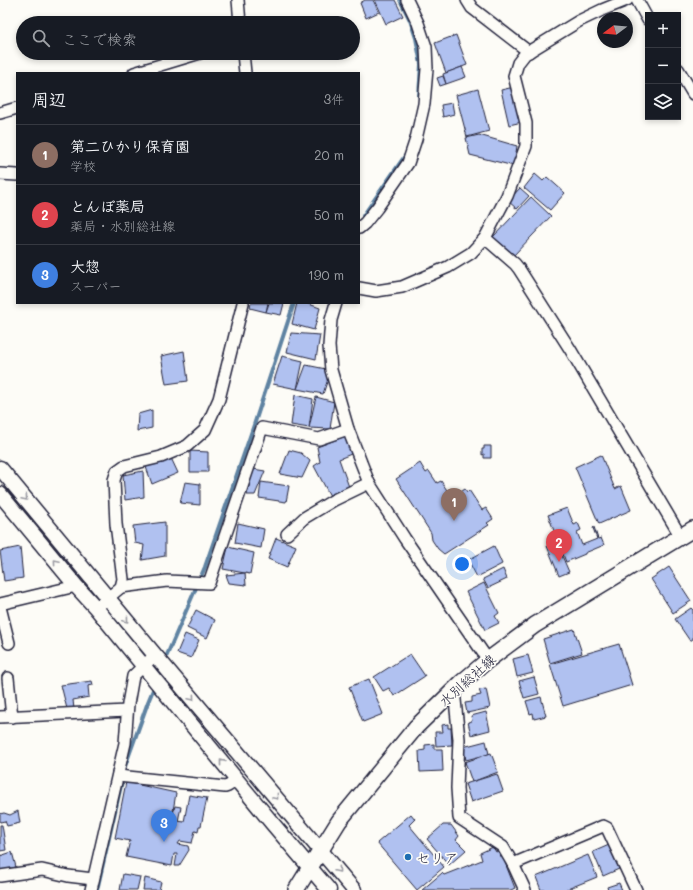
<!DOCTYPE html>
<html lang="ja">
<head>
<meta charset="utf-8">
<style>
  :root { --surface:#171b24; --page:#242831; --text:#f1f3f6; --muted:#9ea1a6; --line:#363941; --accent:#1f6fb2 }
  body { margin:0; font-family:Mali,"Klee One",sans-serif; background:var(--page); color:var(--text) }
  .controls { position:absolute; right:12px; top:12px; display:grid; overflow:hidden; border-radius:0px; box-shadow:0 2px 6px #0003 }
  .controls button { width:36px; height:36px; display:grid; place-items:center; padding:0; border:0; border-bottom:1px solid var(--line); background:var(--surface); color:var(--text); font:20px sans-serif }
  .compass { position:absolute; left:597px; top:12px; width:36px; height:36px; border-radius:50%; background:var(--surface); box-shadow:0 2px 6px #0003; rotate:254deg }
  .you { position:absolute; left:462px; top:564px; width:14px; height:14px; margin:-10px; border:3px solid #fff; border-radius:50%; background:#1a73e8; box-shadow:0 0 0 6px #1a73e833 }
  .badge { display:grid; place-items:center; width:26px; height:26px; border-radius:50%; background:var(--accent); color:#fff; font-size:13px; font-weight:700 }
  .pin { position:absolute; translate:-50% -33px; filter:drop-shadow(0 1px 2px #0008) }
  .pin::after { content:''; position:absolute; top:21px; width:14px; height:12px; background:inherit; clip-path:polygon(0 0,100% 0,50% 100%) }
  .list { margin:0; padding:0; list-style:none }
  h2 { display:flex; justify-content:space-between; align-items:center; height:52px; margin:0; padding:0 16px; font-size:17px }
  h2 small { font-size:13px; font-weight:400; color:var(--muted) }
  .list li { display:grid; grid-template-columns:26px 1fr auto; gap:12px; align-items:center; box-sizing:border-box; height:60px; padding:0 16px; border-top:1px solid var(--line) }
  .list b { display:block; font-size:15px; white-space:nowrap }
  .list p { margin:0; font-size:13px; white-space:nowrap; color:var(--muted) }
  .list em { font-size:13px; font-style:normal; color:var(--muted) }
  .icon { flex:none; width:22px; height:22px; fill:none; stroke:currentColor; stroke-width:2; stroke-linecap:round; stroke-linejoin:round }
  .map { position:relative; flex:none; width:693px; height:890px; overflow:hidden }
  .search { position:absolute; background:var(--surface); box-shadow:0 2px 6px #0003; left:16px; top:16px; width:344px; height:44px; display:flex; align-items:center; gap:10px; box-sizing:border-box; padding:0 14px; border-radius:22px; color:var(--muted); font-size:15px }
  .panel { position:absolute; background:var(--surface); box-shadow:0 2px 6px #0003; left:16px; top:72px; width:344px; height:232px; border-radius:0px }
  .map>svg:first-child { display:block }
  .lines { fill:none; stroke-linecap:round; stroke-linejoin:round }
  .stream { stroke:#5e83a2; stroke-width:4 }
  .building { fill:#b0c1f0; stroke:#22223b }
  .minor-casing { stroke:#22223b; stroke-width:14 }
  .tertiary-casing { stroke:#22223b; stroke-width:17 }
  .secondary-casing { stroke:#22223b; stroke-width:18 }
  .minor { stroke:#fdfcf7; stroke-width:11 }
  .tertiary { stroke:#fdfcf7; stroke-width:14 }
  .secondary { stroke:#fdfcf7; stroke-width:15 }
  .oneway { stroke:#9a9aa2 }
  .poi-dot { fill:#1f6fb2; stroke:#fdfcf7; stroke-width:1.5 }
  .labels { text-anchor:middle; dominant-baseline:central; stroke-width:3.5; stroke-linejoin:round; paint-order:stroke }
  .street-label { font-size:14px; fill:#22223b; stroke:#fdfcf7 }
  .poi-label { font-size:14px; fill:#22223b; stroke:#fdfcf7; text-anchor:start }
</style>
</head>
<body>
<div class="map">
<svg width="693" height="890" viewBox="0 0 693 890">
  <rect width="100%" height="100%" fill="#fdfcf7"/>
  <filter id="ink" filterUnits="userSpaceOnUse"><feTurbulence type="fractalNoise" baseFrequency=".025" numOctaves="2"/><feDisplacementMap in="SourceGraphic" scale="8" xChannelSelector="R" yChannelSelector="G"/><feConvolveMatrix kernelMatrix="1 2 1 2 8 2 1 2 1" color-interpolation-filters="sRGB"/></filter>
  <g filter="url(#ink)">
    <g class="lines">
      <g class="stream">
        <polyline points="400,0 410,20 416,38 421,64 419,96"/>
        <polyline points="363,216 405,156"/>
        <polyline points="164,662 205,567 254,425 294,303"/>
        <polyline points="124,769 148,702 155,685"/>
        <polyline points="97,890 123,777"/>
      </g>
    </g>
    <g class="building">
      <polygon points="365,0 373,0 379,12 366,18 360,3"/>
      <polygon points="375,0 395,0 403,16 386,24"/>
      <polygon points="61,20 62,23 53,23"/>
      <polygon points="456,35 467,65 446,73 435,43"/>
      <polygon points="462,67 466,77 446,84 443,74"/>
      <polygon points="443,76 446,84 440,86 437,78"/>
      <polygon points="514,87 522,122 509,125 501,90"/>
      <polygon points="478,89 489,131 467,137 456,95"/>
      <polygon points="452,103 454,114 443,117 441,105"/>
      <polygon points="479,135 517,146 514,166 470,155 466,138"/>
      <polygon points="535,174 543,181 547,177 565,193 550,210 524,188"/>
      <polygon points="520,188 529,196 517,209 508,201"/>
      <polygon points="531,197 551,216 513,256 493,237"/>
      <polygon points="251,303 268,303 266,312 250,308"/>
      <polygon points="269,303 284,303 281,315 266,312"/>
      <polygon points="297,303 306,303 320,308 314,330 292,324"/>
      <polygon points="291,333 320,335 316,359 287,352"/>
      <polygon points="184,351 188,381 166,384 161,356"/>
      <polygon points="282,356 303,361 297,389 273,384"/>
      <polygon points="306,365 331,370 323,394 297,389"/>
      <polygon points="295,395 313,399 309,428 291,425"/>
      <polygon points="316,397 334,402 330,429 309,428"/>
      <polygon points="152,410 152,428 137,431 138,414"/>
      <polygon points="346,436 351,454 339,459 349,487 330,496 314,466 320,462 317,447"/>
      <polygon points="484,446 491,446 491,458 484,458 484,454 482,455 482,449 484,449"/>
      <polygon points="289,450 301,453 310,461 302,478 280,474"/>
      <polygon points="190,451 208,452 208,472 190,472"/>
      <polygon points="601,455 615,489 621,486 631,510 599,524 575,467"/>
      <polygon points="171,458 178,473 152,484 146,467"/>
      <polygon points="420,463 426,473 429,471 437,483 441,481 452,498 465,489 467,492 469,490 482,510 486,508 493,519 487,523 489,525 444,554 438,549 432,540 431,533 396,479"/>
      <polygon points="253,469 265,471 255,495 247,495"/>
      <polygon points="143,471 144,497 125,500 123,475"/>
      <polygon points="185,482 200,484 200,505 180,503"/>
      <polygon points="261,482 289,486 286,502 259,498"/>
      <polygon points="567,508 574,525 578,523 581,530 577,532 582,545 597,539 593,528 594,527 598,539 601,538 604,545 585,553 585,554 566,562 548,515"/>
      <polygon points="165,522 165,556 142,560 144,545 135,543 133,526"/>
      <polygon points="238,523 264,529 261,548 235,543"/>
      <polygon points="276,538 296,546 287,567 268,559"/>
      <polygon points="556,542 569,572 559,576 547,546"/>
      <polygon points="494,546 502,564 477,577 468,560"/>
      <polygon points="20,547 23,578 4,581 0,551"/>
      <polygon points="228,547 254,553 250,574 223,569"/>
      <polygon points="669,567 691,601 673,613 651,579"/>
      <polygon points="503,569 507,579 488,588 483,579"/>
      <polygon points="245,573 246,585 229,583 226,575"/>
      <polygon points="484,583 499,613 495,616 499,623 485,630 466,592"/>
      <polygon points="691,608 693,610 693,639 690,641 675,619"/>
      <polygon points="196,610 215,620 207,638 187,628"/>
      <polygon points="574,629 582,653 550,663 543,639"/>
      <polygon points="185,634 199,640 191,658 177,653"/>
      <polygon points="619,644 632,685 563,706 550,664"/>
      <polygon points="410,654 425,676 394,696 389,688 383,691 374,677"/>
      <polygon points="528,655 533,673 517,677 513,659"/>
      <polygon points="534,677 539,694 524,698 519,681"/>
      <polygon points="369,679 383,714 363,722 349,687"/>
      <polygon points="92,681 93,685 88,686 89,697 73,700 74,709 67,709 61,685"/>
      <polygon points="486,689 490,708 467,713 465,703 472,702 472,697 481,695 479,690"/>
      <polygon points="541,697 546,716 534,719 533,713 530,714 526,701"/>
      <polygon points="486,712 490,730 471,735 468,722 472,721 471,716"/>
      <polygon points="448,724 448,728 451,728 452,745 436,746 435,732 443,732 442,725"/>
      <polygon points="486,741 489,754 466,760 463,747"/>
      <polygon points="434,744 434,749 442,749 443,771 420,772 419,751 425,750 425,745"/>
      <polygon points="491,753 498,772 472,782 465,762"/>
      <polygon points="497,774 503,791 471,802 465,784"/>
      <polygon points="126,782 176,793 172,817 175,806 181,807 178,821 184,822 189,795 207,798 201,826 199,826 198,832 195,831 192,843 180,841 178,844 188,846 189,850 179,866 175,866 177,854 174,854 172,866 126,857 130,841 115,838"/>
      <polygon points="18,811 20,823 7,826 5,821 0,822 0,814 4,813 10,815"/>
      <polygon points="411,814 415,819 409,825 444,867 417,890 377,843"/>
      <polygon points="0,825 2,825 6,850 0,851"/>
      <polygon points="443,825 451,825 459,836 456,840 466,850 449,865 427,839"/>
      <polygon points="609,845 619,869 603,876 593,852"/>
      <polygon points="493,847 496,852 500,850 515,888 511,890 422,890 442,873 444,875 482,860 480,853"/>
      <polygon points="12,852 16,867 0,871 0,856"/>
      <polygon points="588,855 597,877 565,890 541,890 536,877"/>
      <polygon points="123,874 140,877 137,890 120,890"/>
      <polygon points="145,878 161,882 159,890 143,890"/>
      <polygon points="619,883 622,890 608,890 607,887"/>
    </g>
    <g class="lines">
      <g class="minor-casing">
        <g id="minor">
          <polyline points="238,0 240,23"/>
          <polyline points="467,0 472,8 529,52"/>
          <polyline points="637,0 648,20"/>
          <polyline points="243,53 245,73"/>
          <polyline points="678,69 693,94"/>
          <polyline points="134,73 200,53"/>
          <polyline points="0,113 17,108"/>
          <polyline points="0,174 17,175"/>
          <polyline points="359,228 365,223 377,208 408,163 416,139 424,104 427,69 426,47 418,23 407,0"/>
          <polyline points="485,238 515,264 519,269 570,349 681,537"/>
          <polyline points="359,288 376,291 402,287 448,267 471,253 485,238 507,196 526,146 526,123 514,76 518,63 525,54 579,21 602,10 627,0"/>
          <polyline points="336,303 331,320 329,346 331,370 348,429 369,483 405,539 488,660"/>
          <polyline points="287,534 304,518 334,500 369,483"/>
          <polyline points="121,587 167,581 209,583 262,428 319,439 348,429"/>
          <polyline points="0,604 76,586"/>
          <polyline points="0,607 9,643"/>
          <polyline points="96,608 121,587 123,579 116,524 114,480 117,471 124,466 161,457 187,446 205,430 219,399 243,303"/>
          <polyline points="8,678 12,717"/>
          <polyline points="454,690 459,739 457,788 459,818 503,847 513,864 525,890"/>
          <polyline points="0,717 127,711"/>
          <polyline points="118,776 225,787 228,786 237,780"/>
          <polyline points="513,864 603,826 607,828 636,890"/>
          <polyline points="0,876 42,870 68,876 93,879"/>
          <polyline points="91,890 125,743 128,704 133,676 155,655"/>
        </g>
      </g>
      <g class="tertiary-casing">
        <g id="tertiary">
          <polyline points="0,468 155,655 354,890"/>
          <polyline points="0,494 76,586 96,608 272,823 329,890"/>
        </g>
      </g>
      <g class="secondary-casing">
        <polyline id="secondary" points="296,890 339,821 416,727 462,682 488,660 535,625 693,529"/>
      </g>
      <use href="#minor" class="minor"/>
      <use href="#tertiary" class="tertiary"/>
      <use href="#secondary" class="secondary"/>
    </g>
    <defs><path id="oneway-chevron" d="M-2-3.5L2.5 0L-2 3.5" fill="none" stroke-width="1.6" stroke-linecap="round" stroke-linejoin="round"/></defs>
    <g class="oneway">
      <use href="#oneway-chevron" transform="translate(25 498) rotate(50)"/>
      <use href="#oneway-chevron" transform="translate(56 562) rotate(-130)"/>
      <use href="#oneway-chevron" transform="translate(126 620) rotate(50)"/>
      <use href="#oneway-chevron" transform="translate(192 698) rotate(50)"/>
      <use href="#oneway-chevron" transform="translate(222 762) rotate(-129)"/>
      <use href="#oneway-chevron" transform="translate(276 797) rotate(50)"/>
      <use href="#oneway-chevron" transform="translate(338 870) rotate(50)"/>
    </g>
  </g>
  <circle class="poi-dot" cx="408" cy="857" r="4"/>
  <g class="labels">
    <g class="street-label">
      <text transform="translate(467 680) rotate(-42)">水別総社線</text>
    </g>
    <g class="poi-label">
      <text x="416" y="857">セリア</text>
    </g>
  </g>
</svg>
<div class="controls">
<button>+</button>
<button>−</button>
<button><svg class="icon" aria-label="layers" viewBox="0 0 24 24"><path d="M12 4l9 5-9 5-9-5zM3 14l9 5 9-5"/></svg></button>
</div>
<svg class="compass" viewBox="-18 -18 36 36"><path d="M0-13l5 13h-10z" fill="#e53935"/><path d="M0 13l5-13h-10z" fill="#9ea1a6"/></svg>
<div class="you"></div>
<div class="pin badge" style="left:454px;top:521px;background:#8d6e63">1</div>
<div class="pin badge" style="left:559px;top:562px;background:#e0444e">2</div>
<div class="pin badge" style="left:164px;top:842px;background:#3f7fe0">3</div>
<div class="search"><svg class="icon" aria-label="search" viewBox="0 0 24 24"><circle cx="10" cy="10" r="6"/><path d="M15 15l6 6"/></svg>ここで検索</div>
<section class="panel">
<h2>周辺<small>3件</small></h2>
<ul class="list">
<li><span class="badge" style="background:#8d6e63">1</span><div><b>第二ひかり保育園</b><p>学校</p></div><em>20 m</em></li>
<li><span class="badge" style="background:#e0444e">2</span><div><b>とんぼ薬局</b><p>薬局 · 水別総社線</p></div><em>50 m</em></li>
<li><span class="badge" style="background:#3f7fe0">3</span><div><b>大惣</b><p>スーパー</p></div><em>190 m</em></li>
</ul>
</section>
</div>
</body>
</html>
